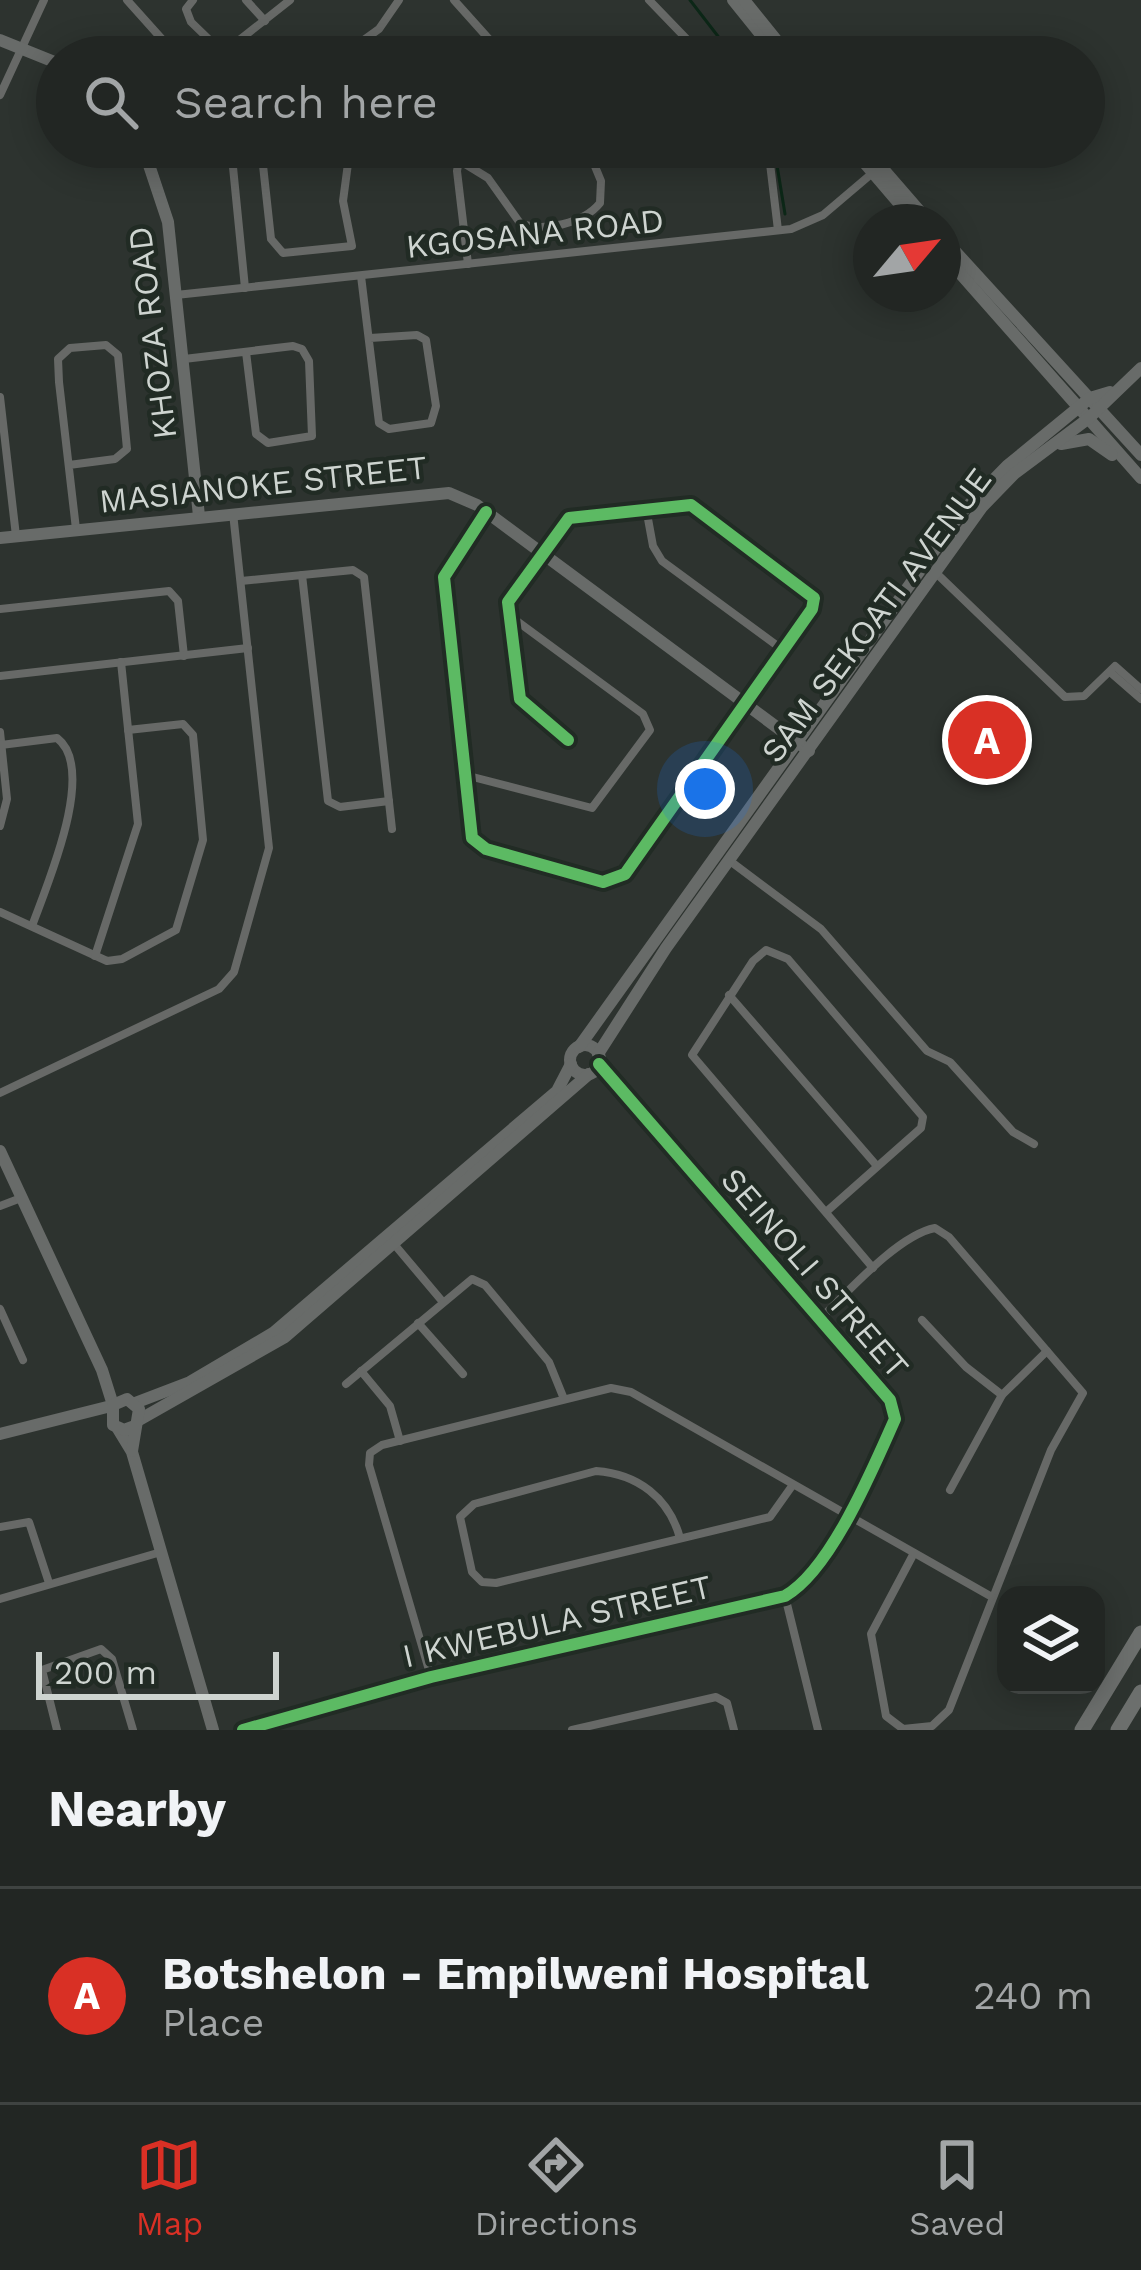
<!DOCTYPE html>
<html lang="en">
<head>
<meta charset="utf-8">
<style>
  :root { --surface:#222623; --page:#2a2e2b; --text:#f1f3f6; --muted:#a2a5a6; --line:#3f4341; --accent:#d93025 }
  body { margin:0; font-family:"Work Sans",sans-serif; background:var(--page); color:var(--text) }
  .controls { position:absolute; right:36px; bottom:36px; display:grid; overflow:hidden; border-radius:24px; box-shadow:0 6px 30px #0003 }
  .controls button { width:108px; height:108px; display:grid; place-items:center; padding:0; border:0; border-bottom:3px solid var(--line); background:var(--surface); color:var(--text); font:60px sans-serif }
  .compass { position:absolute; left:853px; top:204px; width:108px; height:108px; border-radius:50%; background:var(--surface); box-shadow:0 6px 30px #0003; rotate:61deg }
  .scale { position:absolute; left:36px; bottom:30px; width:243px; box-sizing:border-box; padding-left:12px; border:6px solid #ced4d0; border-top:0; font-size:33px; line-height:42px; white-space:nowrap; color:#ced4d0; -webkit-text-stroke:9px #212b24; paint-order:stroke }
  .you { position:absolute; left:705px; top:789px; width:42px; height:42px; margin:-30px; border:9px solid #fff; border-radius:50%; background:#1a73e8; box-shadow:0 0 0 18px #1a73e833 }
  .badge { display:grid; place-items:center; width:78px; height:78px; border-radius:50%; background:var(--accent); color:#fff; font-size:39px; font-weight:700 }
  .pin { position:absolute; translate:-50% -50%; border:6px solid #fff; box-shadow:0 3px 12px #0006 }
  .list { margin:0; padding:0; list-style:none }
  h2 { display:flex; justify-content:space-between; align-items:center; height:156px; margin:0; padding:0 48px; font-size:51px }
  h2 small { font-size:39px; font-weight:400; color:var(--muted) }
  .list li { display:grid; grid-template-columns:78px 1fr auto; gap:36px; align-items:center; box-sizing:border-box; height:216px; padding:0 48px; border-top:3px solid var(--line) }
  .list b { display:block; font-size:45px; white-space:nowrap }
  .list p { margin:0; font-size:39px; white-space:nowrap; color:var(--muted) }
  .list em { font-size:39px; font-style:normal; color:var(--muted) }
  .icon { flex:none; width:66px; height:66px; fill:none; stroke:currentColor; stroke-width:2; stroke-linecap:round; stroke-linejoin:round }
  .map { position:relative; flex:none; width:1141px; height:1730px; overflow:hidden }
  .search { position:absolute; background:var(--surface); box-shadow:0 6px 30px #0003; left:36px; right:36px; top:36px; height:132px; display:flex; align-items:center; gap:30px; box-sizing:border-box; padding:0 42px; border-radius:66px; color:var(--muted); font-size:45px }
  .sheet { height:372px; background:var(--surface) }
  nav { display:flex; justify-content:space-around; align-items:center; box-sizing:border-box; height:168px; border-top:3px solid var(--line); background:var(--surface); font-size:33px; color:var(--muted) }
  nav a { display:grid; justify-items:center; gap:6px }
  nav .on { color:var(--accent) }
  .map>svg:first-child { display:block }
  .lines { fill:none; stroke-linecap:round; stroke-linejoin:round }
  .stream { stroke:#0c2717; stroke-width:3 }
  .street { stroke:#676967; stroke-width:8 }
  .secondary { stroke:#686b69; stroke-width:12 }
  .highway { stroke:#6c6f6d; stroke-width:15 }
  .cycleway-casing { stroke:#212b24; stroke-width:20 }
  .cycleway { stroke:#5cba63; stroke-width:12 }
  .labels { text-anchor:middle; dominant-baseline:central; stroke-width:9; stroke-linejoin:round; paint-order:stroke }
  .street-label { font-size:33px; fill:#ced4d0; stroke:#212b24 }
</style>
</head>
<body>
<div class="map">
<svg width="1141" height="1730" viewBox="0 0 1141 1730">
  <rect width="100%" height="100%" fill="#2d332f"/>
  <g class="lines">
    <g class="stream">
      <polyline points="690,0 734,57"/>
      <polyline points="774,147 785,214"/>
    </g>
    <g class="street">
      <polyline points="127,0 178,57"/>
      <polyline points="193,0 186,9 191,22 223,53 290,0"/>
      <polyline points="246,0 265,21"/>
      <polyline points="454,0 505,57"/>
      <polyline points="649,0 704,57"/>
      <polyline points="340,57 379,29 399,0"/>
      <polyline points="0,95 44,0"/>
      <polyline points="231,147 245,288"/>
      <polyline points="261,147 271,239 283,253 352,246 343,201 349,156 333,147"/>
      <polyline points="410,147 457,164"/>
      <polyline points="461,147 457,171 468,264"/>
      <polyline points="768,147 778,230"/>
      <path d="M457,159l31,19 32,45c23,10 64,0 80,-20l1,-22 -14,-34"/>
      <polyline points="361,276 379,423 389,429 431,423 436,406 426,340 417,335 370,338"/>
      <polyline points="176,295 791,229 823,215 876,170"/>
      <polyline points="184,359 293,346 302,349 309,361 312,436 268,443 256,434 246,352"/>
      <polyline points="0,397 16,536"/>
      <polyline points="69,465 115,459 127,449 118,355 106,345 70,348 58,359 59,382 76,529"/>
      <polyline points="646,508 653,546 662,561 783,650"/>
      <polyline points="486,512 444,577 472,838 486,849 603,882 625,874 812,609 814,598 691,505 569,518 508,602 520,699 568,740"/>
      <polyline points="934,571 1065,697 1084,696 1115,666 1141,689"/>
      <polyline points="302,575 328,801 340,807 389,801"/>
      <polyline points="241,581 353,570 364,577 392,829"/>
      <polyline points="0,609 169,591 178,601 184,656"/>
      <polyline points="1110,672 1141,699"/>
      <polyline points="0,676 248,648"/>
      <polyline points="0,732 7,799 0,826"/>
      <path d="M1,745l56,-7c41,31 -11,149 -25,188"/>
      <polyline points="465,775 592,808 650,730 643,714 510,616"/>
      <polyline points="730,861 821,929 927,1051 950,1062 1013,1132 1034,1144"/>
      <polyline points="0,912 107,961 122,959 176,930 203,840 193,735 183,724 128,730"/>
      <polyline points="95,956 138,824 121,662"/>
      <polyline points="729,995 877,1166"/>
      <polyline points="0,1093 219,989 234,972 269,848 233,513"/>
      <polyline points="0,1206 21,1198"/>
      <polyline points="826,1212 921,1128 923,1117 788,959 766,950 753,961 692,1055 873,1268"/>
      <polyline points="394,1244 442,1301"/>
      <polyline points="0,1309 23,1360"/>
      <path d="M820,1319c27,-26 78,-84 115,-91l14,9 134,156 -32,57 -102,260 -17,16 -29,3 -17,-13 -15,-82 43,-81"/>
      <polyline points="922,1320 966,1367 1002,1395"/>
      <polyline points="418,1323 463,1374"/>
      <polyline points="361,1371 390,1406 400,1441"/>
      <polyline points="346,1384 472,1279 485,1285 549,1362 564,1399"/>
      <polyline points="950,1490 1002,1395 1047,1351"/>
      <polyline points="0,1527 29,1522 49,1583"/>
      <path d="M680,1538c-11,-40 -42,-64 -84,-67l-122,33 -14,13 12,55 10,10 14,1 274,-66 22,-31"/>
      <polyline points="785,1596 818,1730"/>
      <polyline points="0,1599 161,1552"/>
      <polyline points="431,1677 369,1465 370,1453 382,1445 611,1388 631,1392 992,1597"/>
      <polyline points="57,1730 42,1670 101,1649 112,1659 133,1730"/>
      <path d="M243,1730l188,-53 354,-81c46,-26 88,-128 110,-177l-5,-19 -291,-336"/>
      <polyline points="572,1730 716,1697 727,1703 734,1730"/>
    </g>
    <g class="secondary">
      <polyline points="733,0 779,57"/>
      <polyline points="744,0 790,57"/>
      <polyline points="0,40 57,63"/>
      <polyline points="143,147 168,222 199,516"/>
      <polyline points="851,147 915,222"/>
      <polyline points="864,147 929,222"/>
      <polyline points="943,238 1141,455"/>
      <polyline points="943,254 1141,478"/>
      <polyline points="1061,444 1089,439 1112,455"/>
      <polyline points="0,538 449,493 477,505 809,751"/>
      <circle cx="585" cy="1060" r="15"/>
      <polyline points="579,1047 961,513 1007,466 1090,398 1110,392"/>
      <polyline points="598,1054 666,948 982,507 1014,474 1089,418 1141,368"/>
      <polyline points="0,1151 102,1370 113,1405"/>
      <polyline points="135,1403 190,1382 273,1333 557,1091 571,1064"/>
      <polyline points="139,1420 285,1337 589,1074"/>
      <polyline points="118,1429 132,1452 213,1730"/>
      <polyline points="0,1434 111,1406"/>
      <polyline points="132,1451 139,1409 127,1399 113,1405 113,1425 124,1430 135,1426"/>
    </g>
    <g class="highway">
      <polyline points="1082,1730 1141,1633"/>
      <polyline points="1118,1730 1141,1692"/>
    </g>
    <g class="cycleway-casing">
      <g id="cycleway">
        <polyline points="486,512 444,577 472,838 486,849 603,882 625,874 812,609 814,598 691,505 569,518 508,602 520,699 568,740"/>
        <path d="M243,1730l188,-53 354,-81c46,-26 88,-128 110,-177l-5,-19 -291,-336"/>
      </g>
    </g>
    <use href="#cycleway" class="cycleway"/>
  </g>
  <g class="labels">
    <g class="street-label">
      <text transform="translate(535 233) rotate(-6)">KGOSANA ROAD</text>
      <text transform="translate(152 333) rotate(-97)">KHOZA ROAD</text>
      <text transform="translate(263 484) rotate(-6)">MASIANOKE STREET</text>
      <text transform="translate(876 615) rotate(-53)">SAM SEKOATI AVENUE</text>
      <text transform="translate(815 1273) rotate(49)">SEINOLI STREET</text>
      <text transform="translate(557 1621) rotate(-13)">I KWEBULA STREET</text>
    </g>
  </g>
</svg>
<div class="controls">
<button><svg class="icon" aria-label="layers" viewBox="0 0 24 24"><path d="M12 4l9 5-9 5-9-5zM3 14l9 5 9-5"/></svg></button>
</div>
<svg class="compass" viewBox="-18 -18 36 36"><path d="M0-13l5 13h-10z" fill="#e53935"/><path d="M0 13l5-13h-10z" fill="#a2a5a6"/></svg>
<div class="scale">200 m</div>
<div class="you"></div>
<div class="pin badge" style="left:987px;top:740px">A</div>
<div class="search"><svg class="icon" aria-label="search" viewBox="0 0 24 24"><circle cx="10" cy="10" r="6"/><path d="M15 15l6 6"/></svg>Search here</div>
</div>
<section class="sheet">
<h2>Nearby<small></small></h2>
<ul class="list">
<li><span class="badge">A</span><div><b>Botshelon - Empilweni Hospital</b><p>Place</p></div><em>240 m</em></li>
</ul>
</section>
<nav>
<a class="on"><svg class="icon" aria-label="map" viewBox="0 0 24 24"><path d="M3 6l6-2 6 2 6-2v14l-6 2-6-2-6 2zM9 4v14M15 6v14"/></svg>Map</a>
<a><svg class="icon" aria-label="directions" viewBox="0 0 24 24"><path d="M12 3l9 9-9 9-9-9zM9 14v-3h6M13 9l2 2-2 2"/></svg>Directions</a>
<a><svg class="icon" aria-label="saved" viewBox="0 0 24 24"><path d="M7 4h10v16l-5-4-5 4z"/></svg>Saved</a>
</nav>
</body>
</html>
